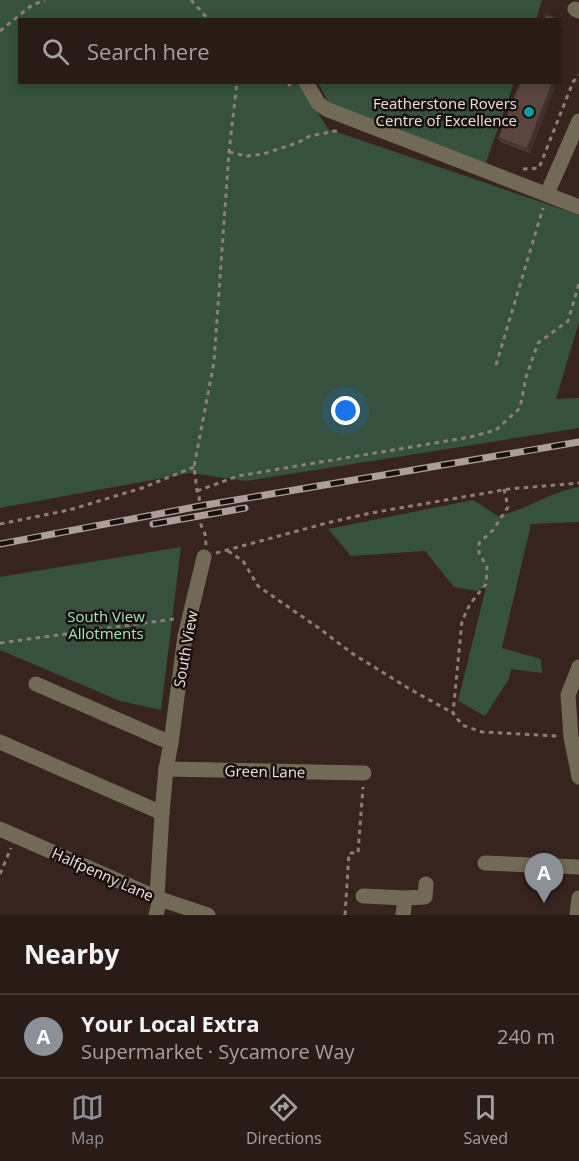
<!DOCTYPE html>
<html lang="en">
<head>
<meta charset="utf-8">
<style>
  :root { --surface:#291b16; --page:#31241f; --text:#f1f3f6; --muted:#a5a1a1; --line:#453935; --accent:#8c9099 }
  body { margin:0; font-family:"Open Sans",sans-serif; background:var(--page); color:var(--text) }
  .you { position:absolute; left:346px; top:411px; width:21px; height:21px; margin:-15px; border:4px solid #fff; border-radius:50%; background:#1a73e8; box-shadow:0 0 0 9px #1a73e833 }
  .badge { display:grid; place-items:center; width:39px; height:39px; border-radius:50%; background:var(--accent); color:#fff; font-size:20px; font-weight:700 }
  .pin { position:absolute; translate:-50% -50px; filter:drop-shadow(0 2px 3px #0008) }
  .pin::after { content:''; position:absolute; top:32px; width:21px; height:18px; background:inherit; clip-path:polygon(0 0,100% 0,50% 100%) }
  .list { margin:0; padding:0; list-style:none }
  h2 { display:flex; justify-content:space-between; align-items:center; height:78px; margin:0; padding:0 24px; font-size:26px }
  h2 small { font-size:20px; font-weight:400; color:var(--muted) }
  .list li { display:grid; grid-template-columns:39px 1fr auto; gap:18px; align-items:center; box-sizing:border-box; height:84px; padding:0 24px; border-top:2px solid var(--line) }
  .list b { display:block; font-size:22px; white-space:nowrap }
  .list p { margin:0; font-size:20px; white-space:nowrap; color:var(--muted) }
  .list em { font-size:20px; font-style:normal; color:var(--muted) }
  .icon { flex:none; width:33px; height:33px; fill:none; stroke:currentColor; stroke-width:2; stroke-linecap:round; stroke-linejoin:round }
  .map { position:relative; flex:none; width:579px; height:915px; overflow:hidden }
  .search { position:absolute; background:var(--surface); box-shadow:0 3px 9px #0003; left:18px; right:18px; top:18px; height:66px; display:flex; align-items:center; gap:15px; box-sizing:border-box; padding:0 21px; border-radius:0px; color:var(--muted); font-size:22px }
  .sheet { height:162px; background:var(--surface) }
  nav { display:flex; justify-content:space-around; align-items:center; box-sizing:border-box; height:84px; border-top:2px solid var(--line); background:var(--surface); font-size:16px; color:var(--muted) }
  nav a { display:grid; justify-items:center; gap:3px }
  nav .on { color:var(--accent) }
  .map>svg:first-child { display:block }
  .green { fill:#36513e }
  .lines { fill:none; stroke-linecap:round; stroke-linejoin:round }
  .path { stroke:#8e7e79; stroke-width:3; stroke-dasharray:4.5 4.5; stroke-linecap:butt }
  .minor { stroke:#706a57; stroke-width:15 }
  .rail-casing { stroke:#ad9e99; stroke-width:7 }
  .rail { stroke:#18100d; stroke-width:4.5; stroke-dasharray:14; stroke-linecap:butt }
  .wall { fill:#4e3c36 }
  .shaded-wall { fill:#40312c }
  .building { fill:#5b463f; stroke:#40312c; stroke-width:1.5 }
  .culture-dot { fill:#0f9aa8; stroke:#18100d; stroke-width:2 }
  .labels { text-anchor:middle; dominant-baseline:central; stroke-width:5; stroke-linejoin:round; paint-order:stroke }
  .poi-label { font-size:15px; fill:#eee1dd; stroke:#18100d; text-anchor:end }
  .park-label { font-size:15px; fill:#a0e5b6; stroke:#18100d }
  .street-label { font-size:15px; fill:#eee1dd; stroke:#18100d }
</style>
</head>
<body>
<div class="map">
<svg width="579" height="915" viewBox="0 0 579 915">
  <rect width="100%" height="100%" fill="#37241e"/>
  <g class="green">
    <polygon points="0,0 542,0 536,20 20,20 20,82 299,83 328,129 579,215 579,322 556,399 579,398 579,428 246,481 190,473 0,508"/>
    <polygon points="318,83 514,83 485,165 329,103"/>
    <path d="M579,487v35l-48,2 -29,124 39,11 1,14 -31,-4 -2,10 -24,37 -27,-15 28,-114 -9,4 -23,-4 -29,-36 -74,5 -23,-27 145,-29 25,16c28,-6 52,-24 81,-29z"/>
    <polygon points="181,547 161,710 120,701 0,650 0,577"/>
  </g>
  <g class="lines">
    <g class="path">
      <polyline points="191,0 209,20"/>
      <polyline points="0,31 32,5 45,0"/>
      <polyline points="288,82 292,90"/>
      <polyline points="229,152 246,156 263,154 297,143 310,136 340,130"/>
      <polyline points="523,169 539,168 573,82 579,75"/>
      <polyline points="496,365 543,208"/>
      <polyline points="504,489 508,507 493,530 479,543 479,553 487,567 486,584 470,604 462,621 453,713 462,725 482,732 557,736"/>
      <polyline points="197,491 238,476 470,437 496,430 520,408 526,377 538,343 568,321 579,283"/>
      <polyline points="0,524 69,510 142,488 194,467"/>
      <polyline points="206,545 205,534 201,525 199,495 197,491 194,467 214,362 229,152 237,82"/>
      <polyline points="228,551 243,561 258,586 320,629 353,654 408,688 453,713"/>
      <polyline points="216,553 327,523 371,513 509,489 579,483"/>
      <polyline points="0,643 174,619"/>
      <polyline points="0,874 11,848"/>
      <polyline points="345,915 349,853 358,853 363,787"/>
    </g>
    <g class="minor">
      <polyline points="575,9 579,11"/>
      <polyline points="306,82 318,103 326,109 579,207"/>
      <polyline points="547,194 579,121"/>
      <polyline points="579,667 568,695 571,737 579,777"/>
      <polyline points="36,684 171,743"/>
      <polyline points="0,742 162,813"/>
      <polyline points="166,769 364,773"/>
      <polyline points="0,829 160,899 208,915"/>
      <polyline points="485,863 579,867"/>
      <polyline points="363,896 405,898"/>
      <polyline points="157,897 162,813 166,769 171,743 185,636 204,557"/>
      <polyline points="156,915 160,899"/>
      <polyline points="403,915 405,898 425,897 426,884"/>
      <polyline points="577,915 579,898"/>
    </g>
    <g class="rail-casing">
      <g id="rail">
        <polyline points="153,524 245,508"/>
        <polyline points="0,544 200,506 579,442"/>
      </g>
    </g>
    <use href="#rail" class="rail"/>
  </g>
  <polygon class="wall" points="520,82 557,82 530,153 501,142 498,138"/>
  <g class="shaded-wall">
    <polygon points="560,20 562,24 560,31"/>
    <polygon points="553,82 557,82 530,153 527,149"/>
  </g>
  <g class="building">
    <polygon points="546,14 559,19 559,20 544,20"/>
    <polygon points="520,82 553,82 527,149 498,138"/>
  </g>
  <circle class="culture-dot" cx="529" cy="112" r="6"/>
  <g class="labels">
    <g class="poi-label">
      <text x="517" y="103">Featherstone Rovers<tspan x="517" dy="17">Centre of Excellence</tspan></text>
    </g>
    <g class="park-label">
      <text x="106" y="616">South View<tspan x="106" dy="17">Allotments</tspan></text>
    </g>
    <g class="street-label">
      <text transform="translate(185 649) rotate(-80)">South View</text>
      <text transform="translate(265 771) rotate(1)">Green Lane</text>
      <text transform="translate(103 874) rotate(24)">Halfpenny Lane</text>
    </g>
  </g>
</svg>
<div class="you"></div>
<div class="pin badge" style="left:544px;top:903px">A</div>
<div class="search"><svg class="icon" aria-label="search" viewBox="0 0 24 24"><circle cx="10" cy="10" r="6"/><path d="M15 15l6 6"/></svg>Search here</div>
</div>
<section class="sheet">
<h2>Nearby<small></small></h2>
<ul class="list">
<li><span class="badge">A</span><div><b>Your Local Extra</b><p>Supermarket · Sycamore Way</p></div><em>240 m</em></li>
</ul>
</section>
<nav>
<a class="on"><svg class="icon" aria-label="map" viewBox="0 0 24 24"><path d="M3 6l6-2 6 2 6-2v14l-6 2-6-2-6 2zM9 4v14M15 6v14"/></svg>Map</a>
<a><svg class="icon" aria-label="directions" viewBox="0 0 24 24"><path d="M12 3l9 9-9 9-9-9zM9 14v-3h6M13 9l2 2-2 2"/></svg>Directions</a>
<a><svg class="icon" aria-label="saved" viewBox="0 0 24 24"><path d="M7 4h10v16l-5-4-5 4z"/></svg>Saved</a>
</nav>
</body>
</html>
